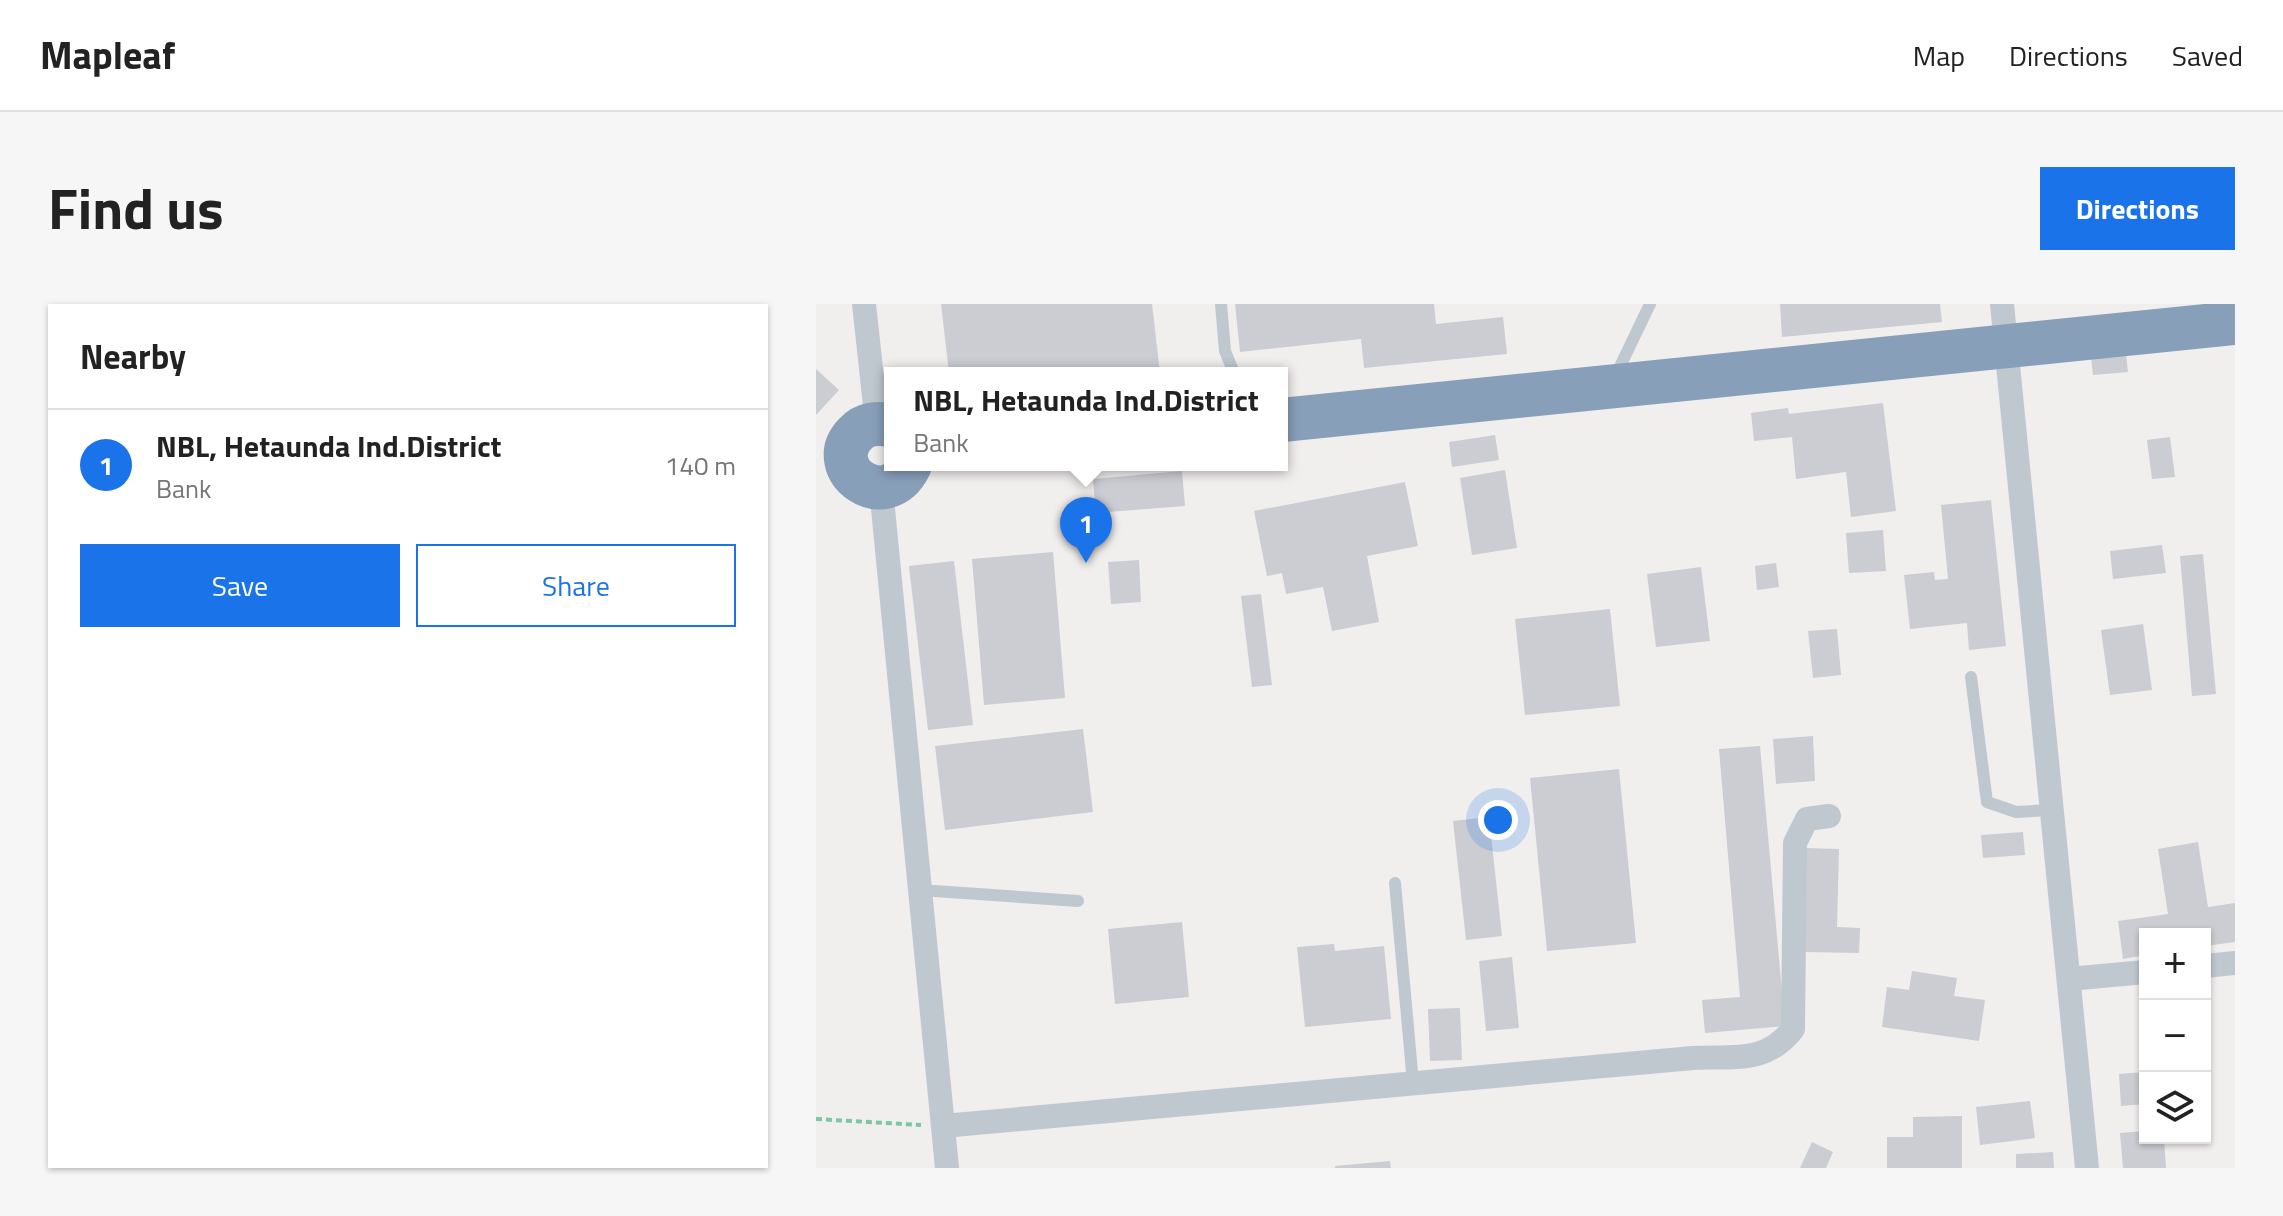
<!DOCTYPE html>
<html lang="en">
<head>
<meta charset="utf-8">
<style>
  :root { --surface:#fff; --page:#f6f6f6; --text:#222; --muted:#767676; --line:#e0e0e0; --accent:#1a73e8 }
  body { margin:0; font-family:"Titillium Web",sans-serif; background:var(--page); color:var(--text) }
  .controls { position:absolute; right:24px; bottom:24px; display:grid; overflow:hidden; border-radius:0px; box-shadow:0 2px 6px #0004 }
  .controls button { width:72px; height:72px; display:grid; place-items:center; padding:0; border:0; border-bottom:2px solid var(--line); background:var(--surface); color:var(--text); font:40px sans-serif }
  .you { position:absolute; left:682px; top:516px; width:28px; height:28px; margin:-20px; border:6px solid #fff; border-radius:50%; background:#1a73e8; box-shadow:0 0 0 12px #1a73e833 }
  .badge { display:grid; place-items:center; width:52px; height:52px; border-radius:50%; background:var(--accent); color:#fff; font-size:26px; font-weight:700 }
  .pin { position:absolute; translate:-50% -66px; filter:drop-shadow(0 2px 4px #0008) }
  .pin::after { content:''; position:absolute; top:42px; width:28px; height:24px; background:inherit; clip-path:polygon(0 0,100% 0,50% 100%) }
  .popup { position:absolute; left:68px; top:63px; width:404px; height:104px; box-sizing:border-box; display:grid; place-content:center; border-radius:0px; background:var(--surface); filter:drop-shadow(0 2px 6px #0005); font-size:26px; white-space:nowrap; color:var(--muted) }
  .popup b { font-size:30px; color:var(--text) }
  .popup::after { content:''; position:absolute; left:50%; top:100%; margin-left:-16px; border:16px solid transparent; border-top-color:var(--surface) }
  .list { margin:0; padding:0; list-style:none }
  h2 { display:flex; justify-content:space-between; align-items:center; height:104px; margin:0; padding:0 32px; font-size:34px }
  h2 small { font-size:26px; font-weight:400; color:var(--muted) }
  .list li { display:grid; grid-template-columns:52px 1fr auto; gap:24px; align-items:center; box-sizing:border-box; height:112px; padding:0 32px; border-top:2px solid var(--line) }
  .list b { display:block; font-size:30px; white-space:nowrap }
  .list p { margin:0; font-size:26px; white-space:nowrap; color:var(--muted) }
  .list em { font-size:26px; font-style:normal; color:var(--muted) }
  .actions { display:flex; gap:16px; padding:24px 32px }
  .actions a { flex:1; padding:18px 0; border:2px solid var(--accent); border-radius:0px; text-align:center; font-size:28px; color:var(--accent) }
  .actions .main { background:var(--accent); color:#fff }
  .icon { flex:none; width:44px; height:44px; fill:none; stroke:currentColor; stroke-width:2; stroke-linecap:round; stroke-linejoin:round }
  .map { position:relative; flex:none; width:1419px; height:864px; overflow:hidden; border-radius:0px }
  header { display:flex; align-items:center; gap:48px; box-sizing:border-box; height:112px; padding:0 40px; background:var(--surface); border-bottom:2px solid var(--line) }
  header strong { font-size:38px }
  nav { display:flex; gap:44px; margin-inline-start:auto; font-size:28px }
  .intro { display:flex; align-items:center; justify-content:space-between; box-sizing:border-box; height:192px; padding:0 48px }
  h1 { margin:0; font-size:56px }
  .button { padding:20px 36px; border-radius:0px; background:var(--accent); color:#fff; font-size:28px; font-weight:700 }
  main { display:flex; gap:48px; padding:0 48px }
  aside { flex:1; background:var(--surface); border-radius:0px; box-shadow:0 2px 6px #0004 }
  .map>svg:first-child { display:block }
  .building { fill:#cbcdd3 }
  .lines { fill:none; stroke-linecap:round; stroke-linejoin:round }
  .path { stroke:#79c8a3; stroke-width:4; stroke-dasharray:6 4; stroke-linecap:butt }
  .lane { stroke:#bfc8cf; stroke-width:12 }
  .street { stroke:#bfc8cf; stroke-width:24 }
  .highway { stroke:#889fba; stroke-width:44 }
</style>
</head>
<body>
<header>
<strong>Mapleaf</strong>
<nav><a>Map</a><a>Directions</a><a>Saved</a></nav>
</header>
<div class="intro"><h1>Find us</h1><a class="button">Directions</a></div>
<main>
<aside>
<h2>Nearby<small></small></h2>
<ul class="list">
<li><span class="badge">1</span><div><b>NBL, Hetaunda Ind.District</b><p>Bank</p></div><em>140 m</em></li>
</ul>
<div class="actions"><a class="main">Save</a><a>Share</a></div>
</aside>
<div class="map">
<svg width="1419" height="864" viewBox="0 0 1419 864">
  <rect width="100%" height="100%" fill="#f1eeee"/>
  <g class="building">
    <polygon points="125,0 336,0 344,69 133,69"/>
    <polygon points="419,0 618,0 620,20 687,13 691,50 548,64 545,35 424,48"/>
    <polygon points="964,0 1124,0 1126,18 966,33"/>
    <polygon points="1310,50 1312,68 1277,71 1275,53"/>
    <polygon points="0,65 23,86 0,111"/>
    <polygon points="1067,99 1080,207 1035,213 1030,168 980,175 976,133 938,137 935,109 972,104 973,110"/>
    <polygon points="679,131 683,156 636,163 633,138"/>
    <polygon points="1354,133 1359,173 1336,175 1331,136"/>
    <polygon points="689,166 701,244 656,251 644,174"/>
    <polygon points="366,167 369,202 280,209 277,175"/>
    <polygon points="589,178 602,242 551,252 563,318 516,327 507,283 470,290 466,269 451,272 438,207"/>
    <polygon points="1175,196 1190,342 1153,346 1151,319 1094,325 1088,271 1118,268 1119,276 1132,275 1125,201"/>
    <polygon points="1067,226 1070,267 1033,269 1030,229"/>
    <polygon points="1346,241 1350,269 1297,275 1294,247"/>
    <polygon points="237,248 249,394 168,401 156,255"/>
    <polygon points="1387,250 1400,390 1376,392 1364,252"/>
    <polygon points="323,256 325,298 295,300 292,258"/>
    <polygon points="138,257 157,421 112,426 93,262"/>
    <polygon points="960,259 963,283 941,286 939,262"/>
    <polygon points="885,263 894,337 840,343 831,270"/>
    <polygon points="445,290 456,381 436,383 425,292"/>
    <polygon points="794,305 804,402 709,411 699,315"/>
    <polygon points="1327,320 1336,386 1294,391 1285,326"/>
    <polygon points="1021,325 1025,371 997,374 992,327"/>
    <polygon points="267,425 277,508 129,526 119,442"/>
    <polygon points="997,432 999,477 960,480 957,435"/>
    <polygon points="944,442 969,722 889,729 886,696 924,693 903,445"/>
    <polygon points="803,465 820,639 731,647 714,474"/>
    <polygon points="673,513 686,632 650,636 637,517"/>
    <polygon points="1207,528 1209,551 1167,554 1165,531"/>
    <polygon points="1382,538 1392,603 1419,599 1419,638 1389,642 1389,630 1329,630 1329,651 1307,655 1302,617 1352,610 1342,545"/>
    <polygon points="990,544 1023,545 1021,623 1044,624 1043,649 988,648"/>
    <polygon points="366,618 373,693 299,700 292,625"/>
    <polygon points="518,640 519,647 568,642 575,715 489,723 481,643"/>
    <polygon points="696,653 703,724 670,727 663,657"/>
    <polygon points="1096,667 1141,674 1138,692 1169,696 1163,737 1066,723 1071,683 1093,686"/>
    <polygon points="644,704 646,756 614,757 612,705"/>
    <polygon points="1328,768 1329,800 1305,802 1303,770"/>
    <polygon points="1214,797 1219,834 1164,841 1160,803"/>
    <polygon points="1146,812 1146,864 1071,864 1071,833 1097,833 1097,813"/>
    <polygon points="1329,827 1329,834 1348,834 1350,864 1307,864 1304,829"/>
    <polygon points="996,838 1017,848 1010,864 984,864"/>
    <polygon points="1237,848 1238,864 1200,864 1200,850"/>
    <polygon points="574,857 575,864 519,864 519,862"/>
  </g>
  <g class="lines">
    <polyline class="path" points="0,815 105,821"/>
    <g class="lane">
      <polyline points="405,0 409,47 418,69"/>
      <polyline points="799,73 834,0"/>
      <polyline points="1155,373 1171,498 1200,508 1236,506"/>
      <polyline points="579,579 597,779"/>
      <polyline points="104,586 262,597"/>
    </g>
    <g class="street">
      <polyline points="48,0 61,120"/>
      <polyline points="1186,0 1271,864"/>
      <polyline points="65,184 131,864"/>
      <polyline points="1389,662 1419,659"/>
      <polyline points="1253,675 1329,668"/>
      <path d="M127,822l750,-68c41,-2 73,6 100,-29l2,-186 12,-24 22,-3"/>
    </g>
    <g class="highway">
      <polyline points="466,116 1419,19"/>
      <path d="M74,121c-13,-2 -25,-2 -35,9 -33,35 31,82 55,31"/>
    </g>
  </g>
</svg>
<div class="controls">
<button>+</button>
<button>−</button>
<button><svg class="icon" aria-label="layers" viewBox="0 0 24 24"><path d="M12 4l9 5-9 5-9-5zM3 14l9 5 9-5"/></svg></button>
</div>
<div class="you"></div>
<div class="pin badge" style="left:270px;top:259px">1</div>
<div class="popup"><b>NBL, Hetaunda Ind.District</b>Bank</div>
</div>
</main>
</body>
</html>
